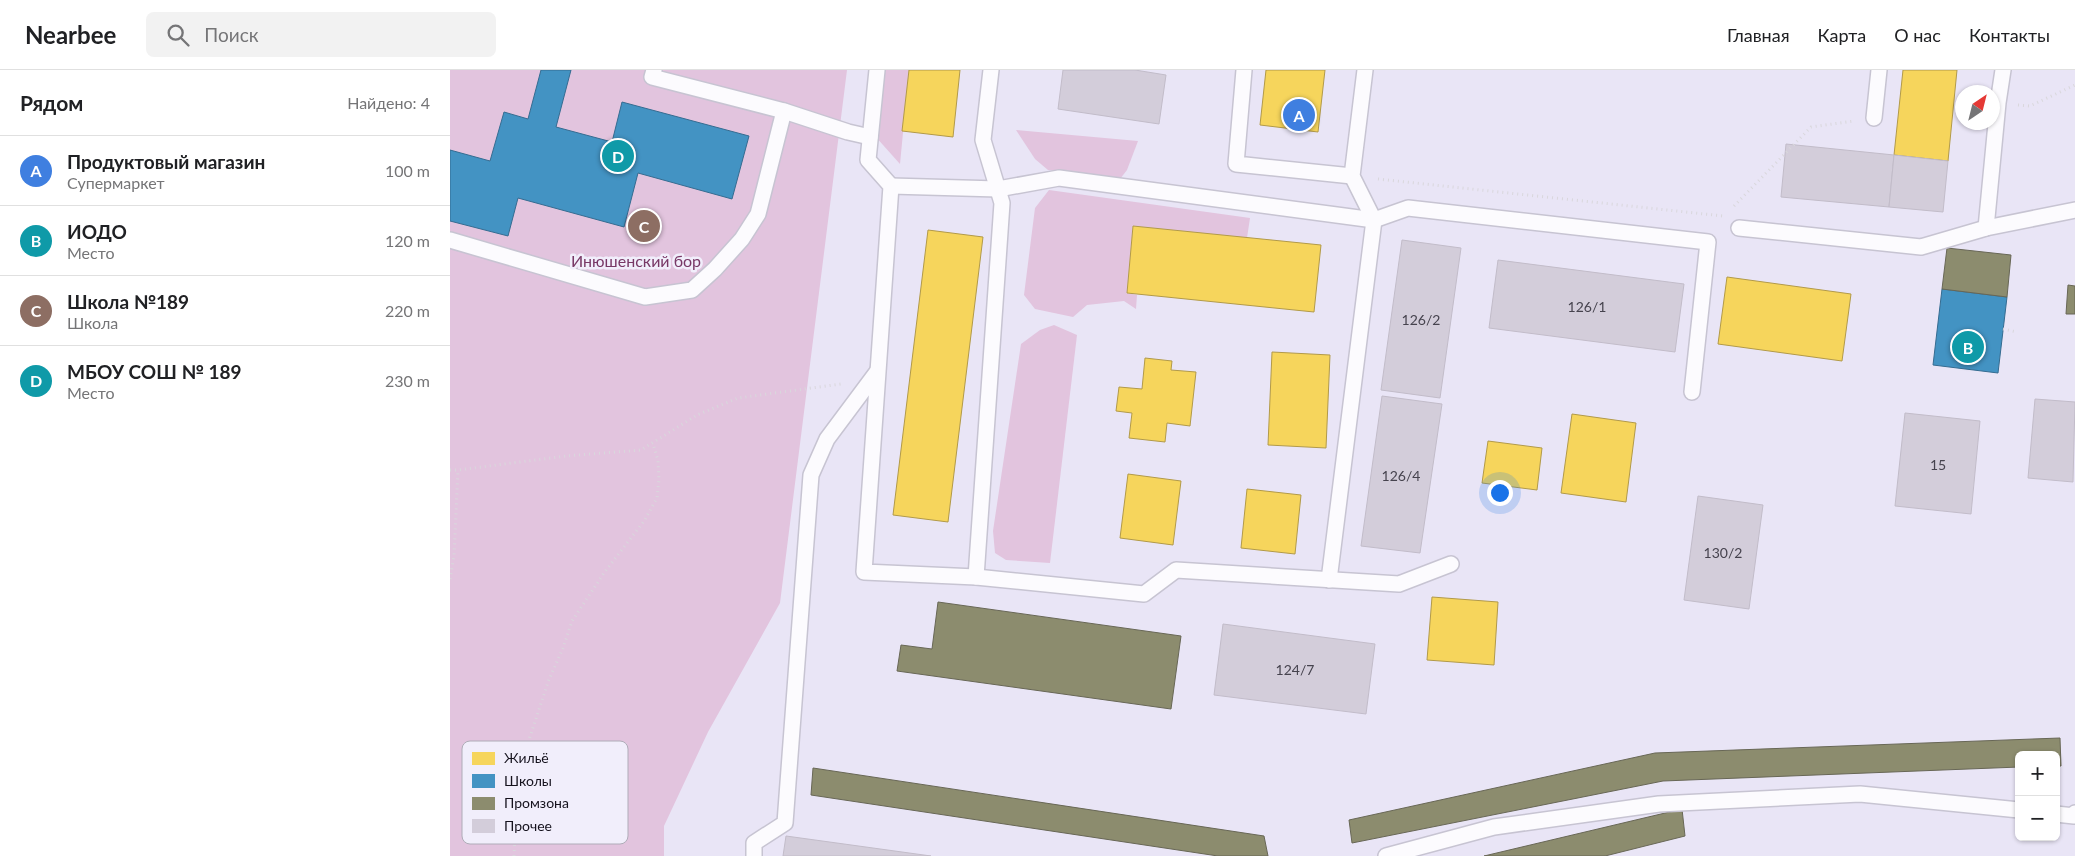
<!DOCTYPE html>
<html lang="ru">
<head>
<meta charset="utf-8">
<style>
  :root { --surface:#fff; --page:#f2f2f2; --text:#202124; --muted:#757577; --line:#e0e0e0; --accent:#5f5c69 }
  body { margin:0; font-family:Lato,sans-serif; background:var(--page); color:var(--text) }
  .controls { position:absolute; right:15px; bottom:15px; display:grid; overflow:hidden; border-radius:8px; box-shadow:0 1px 4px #0004 }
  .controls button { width:45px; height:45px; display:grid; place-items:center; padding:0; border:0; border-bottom:1px solid var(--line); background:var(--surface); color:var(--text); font:25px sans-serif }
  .compass { position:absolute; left:1505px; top:15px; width:45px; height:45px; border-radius:50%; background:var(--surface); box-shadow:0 1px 4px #0004; rotate:35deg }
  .you { position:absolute; left:1049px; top:422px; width:18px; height:18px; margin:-12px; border:4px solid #fff; border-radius:50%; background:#1a73e8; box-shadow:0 0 0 8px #1a73e833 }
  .badge { display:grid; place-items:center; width:32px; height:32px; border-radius:50%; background:var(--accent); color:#fff; font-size:16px; font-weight:700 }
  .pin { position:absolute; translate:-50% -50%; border:2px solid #fff; box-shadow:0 1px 5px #0006 }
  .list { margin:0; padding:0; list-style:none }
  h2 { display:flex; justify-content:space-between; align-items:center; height:65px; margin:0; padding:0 20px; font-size:21px }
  h2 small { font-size:16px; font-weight:400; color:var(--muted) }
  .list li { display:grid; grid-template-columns:32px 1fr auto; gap:15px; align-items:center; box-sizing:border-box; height:70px; padding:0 20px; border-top:1px solid var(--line) }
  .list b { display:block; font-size:19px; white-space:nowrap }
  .list p { margin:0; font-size:16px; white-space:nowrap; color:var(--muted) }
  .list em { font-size:16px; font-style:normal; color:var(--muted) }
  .icon { flex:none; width:28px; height:28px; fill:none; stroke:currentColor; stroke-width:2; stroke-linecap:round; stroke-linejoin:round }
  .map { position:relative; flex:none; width:1625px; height:786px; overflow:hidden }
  header { display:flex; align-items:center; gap:30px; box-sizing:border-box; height:70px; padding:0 25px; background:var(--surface); border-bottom:1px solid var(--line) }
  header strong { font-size:24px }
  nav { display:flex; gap:28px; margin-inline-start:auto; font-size:18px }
  .search { width:350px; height:45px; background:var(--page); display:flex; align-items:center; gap:12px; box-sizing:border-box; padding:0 18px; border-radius:8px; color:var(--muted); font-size:19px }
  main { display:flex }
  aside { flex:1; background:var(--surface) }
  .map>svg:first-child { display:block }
  .green { fill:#e2c4de }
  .homes { fill:#f6d55c; stroke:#b29a49 }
  .schools { fill:#4393c3; stroke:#356c91 }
  .industry { fill:#8c8c6e; stroke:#686756 }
  .building { fill:#d3cdda; stroke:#c2bcc9 }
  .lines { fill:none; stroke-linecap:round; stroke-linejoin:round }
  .lane-casing { stroke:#c7c4d2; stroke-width:18 }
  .path { stroke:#d9d7dc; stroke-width:3; stroke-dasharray:1 4; stroke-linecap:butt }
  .lane { stroke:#fcfbfe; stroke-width:15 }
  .labels { text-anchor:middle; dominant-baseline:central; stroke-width:5; stroke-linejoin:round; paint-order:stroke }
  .number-label { font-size:14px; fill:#46434e }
  .park-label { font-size:16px; fill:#783866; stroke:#f1eefb }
  .key { fill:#f1eefb; stroke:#afacb8; stroke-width:1 }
  .key-label { font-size:14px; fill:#15121d }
</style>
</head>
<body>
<header>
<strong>Nearbee</strong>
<div class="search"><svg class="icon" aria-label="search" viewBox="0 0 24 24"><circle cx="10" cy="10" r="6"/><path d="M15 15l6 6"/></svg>Поиск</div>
<nav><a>Главная</a><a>Карта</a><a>О нас</a><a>Контакты</a></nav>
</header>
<main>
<aside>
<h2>Рядом<small>Найдено: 4</small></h2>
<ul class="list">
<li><span class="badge" style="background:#3f7fe0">A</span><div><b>Продуктовый магазин</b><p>Супермаркет</p></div><em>100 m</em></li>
<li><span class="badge" style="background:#0f9aa8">B</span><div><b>ИОДО</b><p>Место</p></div><em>120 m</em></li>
<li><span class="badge" style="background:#8d6e63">C</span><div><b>Школа №189</b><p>Школа</p></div><em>220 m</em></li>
<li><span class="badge" style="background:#0f9aa8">D</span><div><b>МБОУ СОШ № 189</b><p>Место</p></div><em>230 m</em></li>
</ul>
</aside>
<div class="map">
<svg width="1625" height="786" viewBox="0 0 1625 786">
  <rect width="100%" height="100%" fill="#e9e5f6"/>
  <g class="green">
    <polygon points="0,0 397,0 330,533 258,662 214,756 214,786 0,786"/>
    <polygon points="433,0 459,0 450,94 425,66"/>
    <polygon points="566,60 688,71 677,100 670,109 598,100 585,89"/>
    <polygon points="599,120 800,148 797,168 683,156 677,223 687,225 686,239 674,231 637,235 623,247 585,239 574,225 585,138"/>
    <polygon points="604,255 627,265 600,493 556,490 545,483 543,461 571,274 590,260"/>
  </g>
  <g class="homes">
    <polygon points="459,0 510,0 503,67 452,61"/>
    <polygon points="816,0 875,0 868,62 810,55"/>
    <polygon points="1453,0 1507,0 1498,91 1444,85"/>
    <polygon points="683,156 871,175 864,242 677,223"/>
    <polygon points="478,160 533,167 498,452 443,445"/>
    <polygon points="1277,207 1401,224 1392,291 1268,274"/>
    <polygon points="822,282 880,285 876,378 818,375"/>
    <polygon points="695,288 722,291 721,300 746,302 740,356 717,353 715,372 679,368 682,343 666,341 669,317 692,319"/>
    <polygon points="1122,344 1186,353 1176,432 1111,423"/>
    <polygon points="1038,371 1092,378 1087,420 1032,413"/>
    <polygon points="678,404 731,411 723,475 670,468"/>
    <polygon points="797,419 851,425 845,484 791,478"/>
    <polygon points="982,527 1048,532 1044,595 977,590"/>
  </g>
  <g class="schools">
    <polygon points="91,0 121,0 106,57 162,72 172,32 299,66 282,129 188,103 174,157 68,128 58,166 0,151 0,80 40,91 54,42 78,49"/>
    <polygon points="1492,219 1557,227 1548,303 1483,295"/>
  </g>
  <g class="industry">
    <polygon points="1497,178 1561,185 1557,227 1492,219"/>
    <polygon points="1618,215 1625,216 1625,244 1616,244"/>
    <polygon points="488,532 731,566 721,639 447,601 451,575 482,579"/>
    <polygon points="1610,668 1611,696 1606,696 1606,685 1569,685 1569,697 1213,711 902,773 899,750 1205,683"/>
    <polygon points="363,698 814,766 818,786 768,786 361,725"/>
    <polygon points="1232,739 1235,766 1155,786 1034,786"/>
  </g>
  <g class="building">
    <polygon points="613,0 685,0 716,5 709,54 608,39"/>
    <polygon points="1336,74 1444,85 1439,137 1331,127"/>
    <polygon points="1444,85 1498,91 1493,142 1439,137"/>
    <polygon points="952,170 1011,178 990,328 931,320"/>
    <polygon points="1048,190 1234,214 1225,282 1039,258"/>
    <polygon points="932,326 992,334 970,483 911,476"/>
    <polygon points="1585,329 1625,332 1623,412 1578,408"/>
    <polygon points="1455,343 1530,351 1521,444 1445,436"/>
    <polygon points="1248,426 1313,435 1299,539 1234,530"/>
    <polygon points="773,554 925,574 916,644 764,625"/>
    <polygon points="336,766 481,786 333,786"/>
  </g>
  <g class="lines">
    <g class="lane-casing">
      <g id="lane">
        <polyline points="427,0 418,90 441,116 414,502 526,507 552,133 533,70 541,0"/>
        <polyline points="794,0 786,94 902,106"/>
        <polyline points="334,41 398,62 420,67"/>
        <polyline points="1424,48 1429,0"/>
        <polyline points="441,116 548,119 609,108 924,150 958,138 1258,172 1242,322"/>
        <polyline points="1289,158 1471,177 1536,158 1625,140"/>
        <polyline points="1536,158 1548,33 1553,0"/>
        <polyline points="0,170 195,227 242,220 265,199 292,169 308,144 334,41 202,7 204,0"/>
        <polyline points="526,507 694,524 726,500 949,514 1001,494"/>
        <polyline points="879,510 924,150 902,106 915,0"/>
        <polyline points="1606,744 1624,746 1625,743"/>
        <polyline points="304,786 304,773 335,753 361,405 377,369 427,302"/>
        <polyline points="936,786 1044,757 1209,734 1410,724 1569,740"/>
      </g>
    </g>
    <g class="path">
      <polyline points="1568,35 1580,36 1625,15"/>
      <polyline points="928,109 1273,146"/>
      <polyline points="1284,136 1361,57 1404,51"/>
      <polyline points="1553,259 1567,262"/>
      <polyline points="0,400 8,400 116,386 191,380 247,345 288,328 391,314"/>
      <polyline points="0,509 4,486 8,400"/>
      <polyline points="64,786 68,706 77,676 98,612 113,578 122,551 154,503 194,451 207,428 209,410 208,391 203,373"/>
    </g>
    <use href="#lane" class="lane"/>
  </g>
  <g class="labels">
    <g class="number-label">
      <text x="1137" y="236">126/1</text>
      <text x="971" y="249">126/2</text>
      <text x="1488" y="394">15</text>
      <text x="951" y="405">126/4</text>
      <text x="1273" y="482">130/2</text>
      <text x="845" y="599">124/7</text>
    </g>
    <g class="park-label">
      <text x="186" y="190">Инюшенский бор</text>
    </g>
  </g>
  <rect x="12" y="671" width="166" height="103" rx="8" class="key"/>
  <rect x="22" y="682" width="23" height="13" fill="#f6d55c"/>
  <rect x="22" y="704" width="23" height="14" fill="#4393c3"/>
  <rect x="22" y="727" width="23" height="13" fill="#8c8c6e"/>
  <rect x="22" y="749" width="23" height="14" fill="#d3cdda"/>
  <g class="key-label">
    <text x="54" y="693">Жильё</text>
    <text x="54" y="716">Школы</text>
    <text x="54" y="738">Промзона</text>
    <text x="54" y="761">Прочее</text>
  </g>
</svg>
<div class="controls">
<button>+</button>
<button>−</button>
</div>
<svg class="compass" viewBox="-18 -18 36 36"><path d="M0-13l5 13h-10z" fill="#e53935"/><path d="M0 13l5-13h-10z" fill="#757577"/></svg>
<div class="you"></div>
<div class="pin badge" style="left:849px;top:45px;background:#3f7fe0">A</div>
<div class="pin badge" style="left:1518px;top:277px;background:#0f9aa8">B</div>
<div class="pin badge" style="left:194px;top:156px;background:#8d6e63">C</div>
<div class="pin badge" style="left:168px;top:86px;background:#0f9aa8">D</div>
</div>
</main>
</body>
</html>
